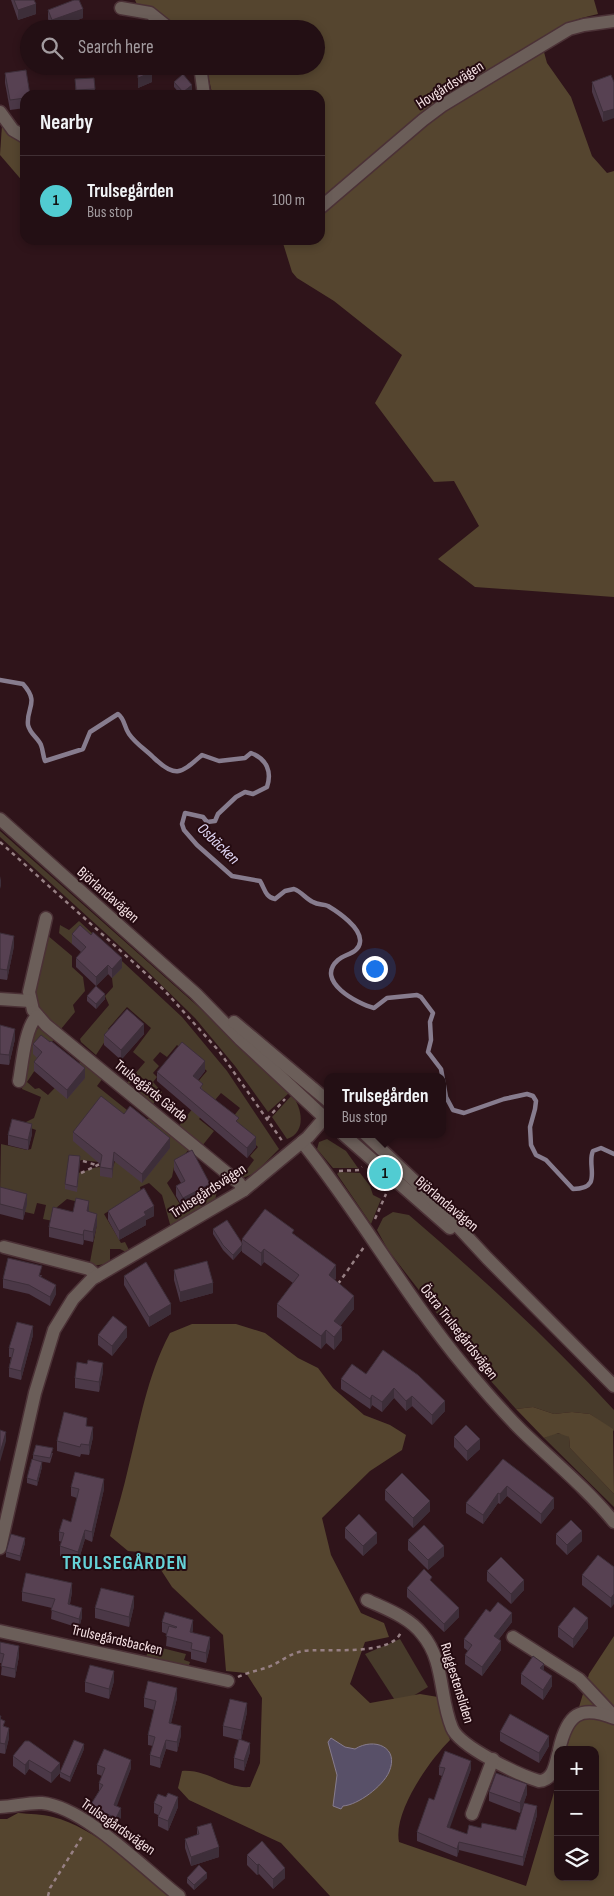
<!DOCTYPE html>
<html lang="en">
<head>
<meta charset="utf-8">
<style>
  :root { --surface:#230f14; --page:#2f1d22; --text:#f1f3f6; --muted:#a39ca0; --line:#402f34; --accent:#51ccd2 }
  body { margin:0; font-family:"Sofia Sans Condensed",sans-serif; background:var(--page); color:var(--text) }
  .controls { position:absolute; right:15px; bottom:15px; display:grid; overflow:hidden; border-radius:10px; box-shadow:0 2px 8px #0003 }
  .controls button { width:45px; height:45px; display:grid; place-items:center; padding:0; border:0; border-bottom:1px solid var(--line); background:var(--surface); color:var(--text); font:25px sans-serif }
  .you { position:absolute; left:374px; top:968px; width:18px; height:18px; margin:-12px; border:4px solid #fff; border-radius:50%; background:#1a73e8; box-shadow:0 0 0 8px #1a73e833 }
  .badge { display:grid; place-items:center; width:32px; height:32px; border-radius:50%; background:var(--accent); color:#111; font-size:16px; font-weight:700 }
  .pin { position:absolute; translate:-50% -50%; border:2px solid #fff; box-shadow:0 1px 5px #0006 }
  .popup { position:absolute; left:324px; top:1073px; width:122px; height:65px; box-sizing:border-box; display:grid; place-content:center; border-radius:10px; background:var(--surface); filter:drop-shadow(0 1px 4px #0005); font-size:16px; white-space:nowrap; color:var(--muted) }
  .popup b { font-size:19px; color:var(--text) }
  .popup::after { content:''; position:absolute; left:50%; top:100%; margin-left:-10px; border:10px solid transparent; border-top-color:var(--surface) }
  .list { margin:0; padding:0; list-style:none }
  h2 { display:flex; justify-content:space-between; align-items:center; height:65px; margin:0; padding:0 20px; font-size:21px }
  h2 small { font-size:16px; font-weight:400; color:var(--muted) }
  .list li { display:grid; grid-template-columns:32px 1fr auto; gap:15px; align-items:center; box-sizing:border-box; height:90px; padding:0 20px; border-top:1px solid var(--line) }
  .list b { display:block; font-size:19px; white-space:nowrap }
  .list p { margin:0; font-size:16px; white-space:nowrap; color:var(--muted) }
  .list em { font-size:16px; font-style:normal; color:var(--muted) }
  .icon { flex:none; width:28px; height:28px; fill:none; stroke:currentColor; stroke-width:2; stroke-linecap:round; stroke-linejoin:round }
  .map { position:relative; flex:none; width:614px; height:1896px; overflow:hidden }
  .search { position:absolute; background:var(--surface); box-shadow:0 2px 8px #0003; left:20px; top:20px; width:305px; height:55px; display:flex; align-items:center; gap:12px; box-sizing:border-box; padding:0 18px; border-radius:28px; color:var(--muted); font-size:19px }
  .panel { position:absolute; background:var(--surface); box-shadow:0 2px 8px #0003; left:20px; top:90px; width:305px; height:155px; border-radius:15px }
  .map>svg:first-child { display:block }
  .green { fill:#483b2b }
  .forest { fill:#55452f }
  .water { fill:#585068; stroke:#877c8e }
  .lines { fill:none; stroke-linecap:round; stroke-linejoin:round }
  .stream { stroke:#877c8e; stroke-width:4.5 }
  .minor-casing { stroke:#4b3136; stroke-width:15 }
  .path { stroke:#978084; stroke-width:2.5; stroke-dasharray:4 4; stroke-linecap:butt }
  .minor { stroke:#6b5e59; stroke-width:12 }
  .wall { fill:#4b3847 }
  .shaded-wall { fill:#3d2e39 }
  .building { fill:#574152; stroke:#3d2e39 }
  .labels { text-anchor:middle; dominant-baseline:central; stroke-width:4; stroke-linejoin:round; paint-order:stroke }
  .street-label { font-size:15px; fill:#f6e2e5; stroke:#250b11 }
  .water-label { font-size:16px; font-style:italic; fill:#e3d9f8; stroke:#250b11 }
  .district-label { font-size:20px; font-weight:bold; letter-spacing:1px; fill:#65d2d7; stroke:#250b11 }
</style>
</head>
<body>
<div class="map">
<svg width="614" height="1896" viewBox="0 0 614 1896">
  <rect width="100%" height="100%" fill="#2f141a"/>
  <g class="green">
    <polygon points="0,831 219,1025 289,1093 268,1112 235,1066 195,1018 145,969 0,837"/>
    <polygon points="79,921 182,1017 227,1071 279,1149 255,1173 243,1178 238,1174 241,1171 245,1172 254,1160 250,1156 258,1147 230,1121 240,1108 221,1093 199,1119 214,1131 202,1146 178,1127 205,1093 196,1084 207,1071 177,1045 167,1057 160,1052 153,1060 159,1066 153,1073 157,1077 153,1082 162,1092 153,1104 136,1091 145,1080 137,1075 129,1084 127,1083 145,1062 133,1052 151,1028 127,1007 108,1029 111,1032 96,1055 81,1042 80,1039 109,1005 105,996 113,987 112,978 80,935 72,944 59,933 60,925 69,930"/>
    <path d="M47,935l25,21v11l11,10 2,14 -12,14 2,7 -14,17c-41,-23 -24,-58 -14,-94z"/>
    <path d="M39,1027l16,11 -16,21 -4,11 -8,12 8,7 4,-1 9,7 34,-35 21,18 -6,8 35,28 -33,48 -18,-2 -14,13c18,2 19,-5 33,-6l1,3 12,-3 3,-9 29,-38 5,-2 41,29 -17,20 -2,10 -5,6 15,25 35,-18 -2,11 -44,27 -9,-33 -13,-12 -9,4 2,10 -13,2 -25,15 17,29 4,-1 4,8 -3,2 -6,-3h-10v14l-17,3 -3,-4 7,-38 -3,-9 -8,-5v-6l-19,-5 -11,9 -3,13 -10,-2 3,-14 -9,-2 -3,11 -9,-2 -25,-15 1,-53 26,6 4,-1 5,-19 -11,-4 1,-4 8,-4 7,-21 -19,-8 10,-53z"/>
    <path d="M292,1095c10,13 15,37 -5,44l-15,-22z"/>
    <polygon points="327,1139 346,1151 358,1168 333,1168 317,1149 319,1142"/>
    <polygon points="339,1172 360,1173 370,1186 373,1195 381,1199 371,1224 337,1174"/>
    <path d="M393,1212l16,3c72,62 141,125 205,195v21l-24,-17 -18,-2 -18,2 -21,-7 -17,2 -37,-41 -91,-118 -11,-20 6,-12z"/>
    <polygon points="555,1433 565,1434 569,1437 570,1448 614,1494 614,1507 544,1438"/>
    <polygon points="400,1639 428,1687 398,1705 365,1654"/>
    <polygon points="150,1645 186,1654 184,1660 190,1662 188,1668 146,1657"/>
  </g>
  <g class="forest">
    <path d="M135,0h459l4,14c-23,5 -40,11 -57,27l6,22 24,34 21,59 15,17 7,-2v426l-139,-10 -37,-28 41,-33 -25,-45 -20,1 -59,-79 27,-48 -68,-54 -37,-23 -5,-6 -10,-32h38v-145h-110l2,-2 -6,-27h110v-37h-156l-20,-18z"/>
    <polygon points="2,125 25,143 25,184 0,155"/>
    <path d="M192,1324h44l29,9 33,25 20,10 15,20 31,27 26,10 16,10 -4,15 -32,21 -48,47 9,37 30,58 23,10 5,14 -24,5 -15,42 20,19 50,-9 18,3 12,43c-21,21 -57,72 -51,102l127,44 32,-107v98h37v-127h-29l23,-76 25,-38v260h-284l-49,-53 -92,-43 -11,-12 4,-17c26,-2 43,18 68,16l10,-24 2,-65 -16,-25 -20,-2 -3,-36 -51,-48 -22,-34 -22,-2 -18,-15c6,-22 13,-45 18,-67 12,-47 19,-93 42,-136z"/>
    <polygon points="533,1407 554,1414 572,1412 590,1414 613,1429 614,1494 570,1448 569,1437 558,1433 544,1438 516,1409"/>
    <path d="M18,1813c11,1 24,1 35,4 41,10 87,53 120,79h-173v-77h7z"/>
  </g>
  <path class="water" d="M331,1738l14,9 10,2c19,-12 45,-2 34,23 -6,14 -31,33 -46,34l-2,3 -8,-3 4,-31 -9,-33z"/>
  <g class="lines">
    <path class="stream" d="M0,680l23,4c17,19 3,23 5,41 2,9 10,13 13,20 2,5 2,11 4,16l38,-12 7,-17 28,-18c7,5 6,13 11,20 7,10 17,16 25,24 22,21 27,15 48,-3l17,6 26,-3 6,-5c16,6 21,19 16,34l-14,7 -8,-2 -9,5 -18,17 -3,7 -8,1 -4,-5 -18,-4 -3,11 2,6 13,15 35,31 28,5c5,8 5,16 15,18l10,-8 9,-2c8,3 12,10 19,13 5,3 10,2 15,4 10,6 34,22 32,36 -1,11 -15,12 -22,18 -24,21 20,44 36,48l13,-10 30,-3 4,2 12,16 -3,9 1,18 -3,12 13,17 5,28 7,13 11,3 40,-14 23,-5 6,2 3,5 -1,8 -5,18 1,18 5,10 10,5 27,29c31,0 13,-24 20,-38l8,-3 13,6"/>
    <g class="minor-casing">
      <g id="minor">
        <polyline points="121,8 150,13 170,29"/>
        <polyline points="200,66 204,95"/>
        <polyline points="0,112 13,130 25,137"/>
        <polyline points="320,208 423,120 443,105 569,29 584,25 614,21"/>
        <polyline points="0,819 196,994 240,1039 328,1121"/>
        <polyline points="46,918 29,992 33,1010 46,1025 239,1183 244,1190"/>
        <polyline points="0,999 30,1001"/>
        <polyline points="234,1022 328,1101"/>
        <path d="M19,1081c3,-16 6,-54 18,-65"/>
        <polyline points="343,1134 450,1228"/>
        <polyline points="365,1134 424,1190 487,1258 614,1386"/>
        <path d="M302,1142c58,72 103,153 162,224 19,23 38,45 58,65 31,30 65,58 92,91"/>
        <polyline points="4,1247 89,1269 97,1276"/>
        <polyline points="0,1548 35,1393 54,1330 73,1299 92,1279 244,1190 308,1137 328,1114"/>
        <path d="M367,1600c19,9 42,17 55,34 23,27 17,63 30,94 8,19 67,47 87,53 14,-1 16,-15 19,-27"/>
        <polyline points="0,1631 228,1681"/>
        <polyline points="513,1637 579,1679 609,1711 607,1715"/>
        <path d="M559,1750c8,-35 20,-46 55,-32"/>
        <path d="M0,1807c14,0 28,-5 42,-4 43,4 103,67 137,93"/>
        <polyline points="472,1814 493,1759"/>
      </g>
    </g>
    <g class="path">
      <polyline points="0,842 164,990 219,1051 283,1142"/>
      <polyline points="267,1119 285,1099"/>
      <polyline points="83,1161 96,1165"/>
      <polyline points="339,1171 359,1170 362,1167"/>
      <polyline points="81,1173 102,1163"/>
      <polyline points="375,1219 386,1194"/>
      <polyline points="338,1284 364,1247"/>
      <path d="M238,1677c12,-6 26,-7 37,-13 9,-5 17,-11 28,-13 21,-3 89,6 98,-19"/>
      <polyline points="48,1896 50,1888 83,1835"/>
    </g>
    <use href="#minor" class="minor"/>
  </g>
  <g class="wall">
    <polygon points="11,0 34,0 36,14 18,20"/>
    <polygon points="48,10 83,18 52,29 48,19"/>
    <polygon points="121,66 149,66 152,82 138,88 138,73 121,71"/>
    <polygon points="5,73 25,95 25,108 10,110 5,83"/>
    <polygon points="611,75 603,122 592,92 592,82"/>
    <polygon points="94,78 95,94 76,95 75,79"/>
    <polygon points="174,82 192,90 186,95 181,95 174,87"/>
    <polygon points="0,933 14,946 7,980 0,979"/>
    <polygon points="72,934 122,968 112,978 108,974 96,986 76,967 76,958 81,952 72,944"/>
    <polygon points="87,996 105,999 96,1009 87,1001"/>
    <polygon points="0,1025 15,1039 9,1065 0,1064"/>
    <polygon points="144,1034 121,1060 104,1045 104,1035"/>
    <polygon points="33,1044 85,1078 67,1099 34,1071 34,1062 37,1058 33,1054"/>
    <polygon points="205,1071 198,1080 203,1090 239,1123 256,1147 247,1158 157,1081 157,1072"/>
    <polygon points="124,1114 170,1148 142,1183 114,1161 112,1178 100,1176 100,1164 73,1141 73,1132"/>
    <polygon points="32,1134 28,1150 8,1145 8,1135"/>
    <polygon points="174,1160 210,1193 183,1208 176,1196 176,1186 181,1183 174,1170"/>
    <polygon points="80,1161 77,1192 65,1189 65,1184"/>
    <polygon points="0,1187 27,1204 23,1220 0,1214"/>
    <polygon points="108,1211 154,1216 146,1220 146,1225 119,1240 108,1220"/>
    <polygon points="73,1212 89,1212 97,1224 93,1242 84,1240 83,1245 49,1237 49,1227"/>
    <polygon points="213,1229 242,1243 242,1239 294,1234 336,1278 335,1280 354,1309 340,1326 342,1340 334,1350 326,1343 321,1349 277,1317 277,1304 293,1283 264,1262 261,1266 242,1252 242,1250 233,1260 223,1250 213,1234"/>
    <polygon points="174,1270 213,1293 180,1302 174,1280"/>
    <polygon points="42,1275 41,1277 56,1294 50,1306 29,1294 3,1288 3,1279"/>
    <polygon points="124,1276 171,1314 149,1327 124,1285"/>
    <polygon points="33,1335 21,1380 9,1377 9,1368 11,1357 9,1357 9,1348"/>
    <polygon points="98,1335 127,1337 112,1356 98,1345"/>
    <polygon points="103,1372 99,1392 75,1388 75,1378"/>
    <polygon points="366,1374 445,1411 432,1425 412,1406 406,1411 394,1398 382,1412 372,1405 370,1409 341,1389 341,1379"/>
    <polygon points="87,1426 93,1437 89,1455 81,1454 80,1457 57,1451 57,1441"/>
    <polygon points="454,1437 480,1449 467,1461 454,1447"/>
    <polygon points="53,1453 50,1463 33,1460 33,1455"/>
    <polygon points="503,1459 554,1508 541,1524 507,1496 500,1504 498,1503 483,1524 466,1513 466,1503"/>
    <polygon points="42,1467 37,1486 27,1483 27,1478"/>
    <polygon points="71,1487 104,1489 92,1542 85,1539 78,1562 60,1556 60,1546 62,1542 59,1541 59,1532 71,1522 77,1498 71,1496"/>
    <polygon points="385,1490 430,1511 413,1528 385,1500"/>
    <polygon points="345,1528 377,1543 363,1556 345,1538"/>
    <polygon points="556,1534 582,1541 567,1555 556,1544"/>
    <polygon points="408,1540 444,1556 428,1570 408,1550"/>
    <polygon points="25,1543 20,1561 6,1557 6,1552"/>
    <polygon points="614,1567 611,1608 582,1585 582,1575"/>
    <polygon points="487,1571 524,1590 511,1604 487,1581"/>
    <polygon points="432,1583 459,1617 444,1632 407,1597 407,1588"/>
    <polygon points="22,1592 72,1592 70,1604 82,1617 79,1628 51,1619 52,1608 22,1601"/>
    <polygon points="134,1606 129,1627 95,1618 95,1608"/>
    <polygon points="490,1612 512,1622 499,1639 501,1650 482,1676 465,1664 465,1655 468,1651 464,1648 464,1639"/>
    <polygon points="162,1622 193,1630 192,1632 210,1647 206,1663 191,1659 191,1652 166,1646 167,1634 162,1632"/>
    <polygon points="558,1627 588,1628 573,1648 558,1637"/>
    <polygon points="0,1642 19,1656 15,1678 1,1675 2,1663 0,1663"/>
    <polygon points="544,1671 552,1686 543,1700 521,1684 521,1674"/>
    <polygon points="114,1681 109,1699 85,1692 85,1682"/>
    <polygon points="144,1698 177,1698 171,1723 181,1735 177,1752 166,1749 160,1768 150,1765 150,1755 153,1746 148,1745 148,1735 154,1710 144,1707"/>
    <polygon points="247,1712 241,1740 250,1752 244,1771 234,1768 234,1758 239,1740 223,1736 223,1726"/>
    <polygon points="0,1716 9,1738 5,1754 0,1753"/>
    <polygon points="500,1732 549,1746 539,1763 500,1741"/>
    <polygon points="25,1741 60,1772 84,1749 70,1782 60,1777 60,1773 51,1783 29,1769 25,1775 13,1766 13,1756"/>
    <polygon points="97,1765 131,1768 116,1806 121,1817 116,1827 90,1815 90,1806 99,1791 99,1783 102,1776 97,1774"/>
    <polygon points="439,1767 471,1769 449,1828 467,1834 481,1828 516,1830 537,1815 523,1866 459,1850 457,1857 417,1841 417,1832 434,1800 442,1776 439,1775"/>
    <polygon points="489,1792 527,1794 520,1813 489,1801"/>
    <polygon points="154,1803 178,1807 168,1831 158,1826 158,1815 154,1813"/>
    <polygon points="197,1827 219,1857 191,1866 185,1848 185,1839 197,1835"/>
    <polygon points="247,1855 285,1878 273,1889 259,1874 257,1875 247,1865"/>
    <polygon points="187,1878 207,1878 194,1890 187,1883"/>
  </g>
  <g class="shaded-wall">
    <polygon points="36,4 36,14 18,20 18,10"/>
    <polygon points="83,9 83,18 52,29 52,20"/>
    <polygon points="152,72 152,82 138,88 138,78"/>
    <polygon points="192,85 192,90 186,95 183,95 183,92"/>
    <polygon points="614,109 614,118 603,122 603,112"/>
    <polygon points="1,876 1,886 0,889 0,880"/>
    <polygon points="14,936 14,946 7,980 7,970"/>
    <polygon points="122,958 122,968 112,978 112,969"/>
    <polygon points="108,965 108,974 96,986 96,977"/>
    <polygon points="105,994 105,999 96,1009 96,1004"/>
    <polygon points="144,1024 144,1034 121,1060 121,1050"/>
    <polygon points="15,1029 15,1039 9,1065 9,1055"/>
    <polygon points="205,1061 205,1071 193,1086 193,1076"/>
    <polygon points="85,1068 85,1078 67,1099 67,1090"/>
    <polygon points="32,1124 32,1134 28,1150 28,1140"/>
    <polygon points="256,1137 256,1147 247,1158 247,1148"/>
    <polygon points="170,1138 170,1148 142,1183 142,1174"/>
    <polygon points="114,1152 114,1161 112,1178 112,1169"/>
    <polygon points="210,1184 210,1193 183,1208 183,1198"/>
    <polygon points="27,1194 27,1204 23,1220 23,1210"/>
    <polygon points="89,1201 89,1211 87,1221 87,1211"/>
    <polygon points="154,1206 154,1216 146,1220 146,1225 119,1240 119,1231 144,1212"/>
    <polygon points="97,1214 97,1224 93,1242 93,1232"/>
    <polygon points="84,1230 84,1240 83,1245 83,1235"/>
    <polygon points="242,1245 242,1250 233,1260 233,1255"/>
    <polygon points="264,1249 264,1262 261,1266 261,1253"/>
    <polygon points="336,1265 336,1278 329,1288 329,1275"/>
    <polygon points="213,1283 213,1293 180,1302 180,1292"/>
    <polygon points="56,1285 56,1294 50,1306 50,1297"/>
    <polygon points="354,1296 354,1309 334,1334 334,1321"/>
    <polygon points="171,1304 171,1314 149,1327 149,1317"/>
    <polygon points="33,1326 33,1335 21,1380 21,1371"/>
    <polygon points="127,1327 127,1337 112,1356 112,1346"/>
    <polygon points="342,1327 342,1340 334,1350 334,1337"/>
    <polygon points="326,1330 326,1343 321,1349 321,1336"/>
    <polygon points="103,1363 103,1372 99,1392 99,1382"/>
    <polygon points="394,1388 394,1398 382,1412 382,1402"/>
    <polygon points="372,1395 372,1405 370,1409 370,1399"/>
    <polygon points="412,1396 412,1406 406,1411 406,1401"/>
    <polygon points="445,1401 445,1411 432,1425 432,1415"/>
    <polygon points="93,1427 93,1437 89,1455 89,1445"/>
    <polygon points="6,1432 6,1441 0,1462 0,1453"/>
    <polygon points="480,1439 480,1449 467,1461 467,1451"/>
    <polygon points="42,1462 42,1467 37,1486 37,1481"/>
    <polygon points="104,1479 104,1489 92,1542 92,1532"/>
    <polygon points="507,1486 507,1496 500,1504 500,1494"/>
    <polygon points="498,1493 498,1503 483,1524 483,1515"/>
    <polygon points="554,1498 554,1508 541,1524 541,1514"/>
    <polygon points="430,1501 430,1511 413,1528 413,1518"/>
    <polygon points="85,1530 85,1539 78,1562 78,1552"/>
    <polygon points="582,1531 582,1541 567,1555 567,1545"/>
    <polygon points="377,1533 377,1543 363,1556 363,1546"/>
    <polygon points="25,1538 25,1543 20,1561 20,1556"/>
    <polygon points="444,1546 444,1556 428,1570 428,1560"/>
    <polygon points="524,1580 524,1590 511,1604 511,1594"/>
    <polygon points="72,1583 72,1592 68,1613 68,1604"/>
    <polygon points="614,1594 614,1604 611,1608 611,1598"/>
    <polygon points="134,1596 134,1606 129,1627 129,1617"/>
    <polygon points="82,1608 82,1617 79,1628 79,1619"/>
    <polygon points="459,1608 459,1617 444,1632 444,1624"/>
    <polygon points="512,1613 512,1622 494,1645 494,1636"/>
    <polygon points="588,1618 588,1628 573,1648 573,1639"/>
    <polygon points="193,1620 193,1630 190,1642 190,1632"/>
    <polygon points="210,1637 210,1647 206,1663 206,1653"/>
    <polygon points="501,1641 501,1650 482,1676 482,1667"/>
    <polygon points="19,1646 19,1656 15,1678 15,1669"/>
    <polygon points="544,1664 544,1673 540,1668"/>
    <polygon points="114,1671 114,1681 109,1699 109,1689"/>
    <polygon points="552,1676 552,1686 543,1700 543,1690"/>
    <polygon points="177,1688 177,1698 169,1732 169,1723"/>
    <polygon points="247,1703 247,1712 241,1740 241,1730"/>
    <polygon points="181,1726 181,1735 177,1752 177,1742"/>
    <polygon points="9,1728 9,1738 5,1754 5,1744"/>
    <polygon points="549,1736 549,1746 539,1763 539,1753"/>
    <polygon points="166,1740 166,1749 160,1768 160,1758"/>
    <polygon points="250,1743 250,1752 244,1771 244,1761"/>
    <polygon points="84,1744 84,1749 70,1782 70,1777"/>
    <polygon points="29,1760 29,1769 25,1775 25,1765"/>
    <polygon points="131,1760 131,1768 114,1814 114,1805"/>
    <polygon points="471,1761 471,1769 447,1836 447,1827"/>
    <polygon points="60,1763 60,1773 51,1783 51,1773"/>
    <polygon points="527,1784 527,1794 520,1813 520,1803"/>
    <polygon points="178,1797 178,1807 168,1831 168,1821"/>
    <polygon points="537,1806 537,1815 523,1866 523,1857"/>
    <polygon points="121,1808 121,1817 116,1827 116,1818"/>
    <polygon points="459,1842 459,1850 457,1857 457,1849"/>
    <polygon points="219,1847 219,1857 191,1866 191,1857"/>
    <polygon points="259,1864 259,1874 257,1875 257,1865"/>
    <polygon points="285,1868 285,1878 273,1889 273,1879"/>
    <polygon points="207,1873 207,1878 194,1890 194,1885"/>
  </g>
  <g class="building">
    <polygon points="14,0 34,0 36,4 18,10"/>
    <polygon points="74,0 79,0 83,9 52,20 48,10"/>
    <polygon points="138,66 149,66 152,72 138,78"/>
    <polygon points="26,70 30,95 25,95 25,98 10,100 5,73"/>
    <polygon points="183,74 192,85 183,92 174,82"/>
    <polygon points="611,75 614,82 614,109 603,112 592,82"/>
    <polygon points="94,78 95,89 76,90 75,79"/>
    <polygon points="80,925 91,935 93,932 122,958 112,969 108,965 96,977 76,958 86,947 72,934"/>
    <polygon points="0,933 14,936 7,970 0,969"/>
    <polygon points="96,986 105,994 96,1004 87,996"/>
    <polygon points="127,1009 144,1024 121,1050 104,1035"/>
    <polygon points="0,1025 15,1029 9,1055 0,1054"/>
    <polygon points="41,1035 50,1042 51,1041 85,1068 67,1090 34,1062 42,1052 33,1044"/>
    <polygon points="182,1042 205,1061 193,1076 203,1084 200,1088 239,1118 236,1121 256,1137 247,1148 157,1072"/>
    <polygon points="101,1096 124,1114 130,1106 170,1138 142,1174 114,1152 112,1169 100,1167 102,1155 73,1132"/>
    <polygon points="12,1119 32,1124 28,1140 8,1135"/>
    <polygon points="192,1150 210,1184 183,1198 176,1186 185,1181 174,1160"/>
    <polygon points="69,1155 80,1156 77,1187 65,1184"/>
    <polygon points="0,1187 27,1194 23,1210 0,1204"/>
    <polygon points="144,1188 154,1206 144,1212 146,1215 119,1231 108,1211"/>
    <polygon points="76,1198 89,1201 87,1211 97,1214 93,1232 84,1230 83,1235 49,1227 53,1207 73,1212"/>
    <polygon points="265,1209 294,1230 292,1233 336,1265 329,1275 354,1296 334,1321 342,1327 334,1337 326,1330 321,1336 277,1304 299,1275 264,1249 261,1253 242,1239"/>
    <polygon points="227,1220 242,1243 242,1245 233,1255 223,1245 213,1229"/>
    <polygon points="8,1258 42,1266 39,1276 56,1285 50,1297 29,1285 3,1279"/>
    <polygon points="207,1261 213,1283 180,1292 174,1270"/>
    <polygon points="146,1262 171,1304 149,1317 124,1276"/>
    <polygon points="113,1316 127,1327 112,1346 98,1335"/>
    <polygon points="17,1322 33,1326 21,1371 9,1368 14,1349 9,1348"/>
    <polygon points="383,1350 418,1375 445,1401 432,1415 412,1396 406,1401 394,1388 382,1402 372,1395 370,1399 341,1379 352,1364 366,1374"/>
    <polygon points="88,1360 103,1363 99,1382 75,1378 77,1362 87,1364"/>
    <polygon points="64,1412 87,1418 86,1426 93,1427 89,1445 81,1444 80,1447 57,1441"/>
    <polygon points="466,1425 480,1439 467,1451 454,1437"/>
    <polygon points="0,1430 6,1432 0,1453"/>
    <polygon points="36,1445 53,1448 50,1458 33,1455"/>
    <polygon points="32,1459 42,1462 37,1481 27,1478"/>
    <polygon points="503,1459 554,1498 541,1514 507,1486 500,1494 498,1493 483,1515 466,1503"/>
    <polygon points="75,1472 104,1479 92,1532 85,1530 78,1552 60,1546 64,1533 59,1532 63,1519 71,1522 79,1489 71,1487"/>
    <polygon points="402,1473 430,1501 413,1518 385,1490"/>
    <polygon points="359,1514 377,1533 363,1546 345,1528"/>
    <polygon points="571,1520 582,1531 567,1545 556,1534"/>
    <polygon points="424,1525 444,1546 428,1560 408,1540"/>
    <polygon points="11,1534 25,1538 20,1556 6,1552"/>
    <polygon points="598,1555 614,1567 614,1594 611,1598 582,1575"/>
    <polygon points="501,1557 524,1580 511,1594 487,1571"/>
    <polygon points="424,1569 432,1577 430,1580 459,1608 444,1624 407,1588"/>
    <polygon points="26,1573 72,1583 68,1604 82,1608 79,1619 51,1610 55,1599 22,1592"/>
    <polygon points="101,1588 134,1596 129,1617 95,1608"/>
    <polygon points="498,1602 512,1613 494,1636 501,1641 482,1667 465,1655 472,1645 464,1639 486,1609 490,1612"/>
    <polygon points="574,1607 588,1618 573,1639 558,1627"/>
    <polygon points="165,1612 193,1620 190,1632 210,1637 206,1653 191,1649 192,1643 166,1636 169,1626 176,1628 177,1627 162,1622"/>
    <polygon points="0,1642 19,1646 15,1669 1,1666 4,1654 0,1653"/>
    <polygon points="533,1656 544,1664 540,1668 552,1676 543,1690 521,1674"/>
    <polygon points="90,1665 114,1671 109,1689 85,1682"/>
    <polygon points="148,1681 177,1688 169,1723 181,1726 177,1742 166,1740 160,1758 150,1755 155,1737 148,1735 156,1701 144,1698"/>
    <polygon points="230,1699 247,1703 241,1730 223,1726"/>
    <polygon points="510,1714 549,1736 539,1753 500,1732"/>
    <polygon points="0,1716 1,1716 0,1719 5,1721 3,1726 9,1728 5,1744 0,1743"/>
    <polygon points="239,1739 250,1743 244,1761 234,1758"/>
    <polygon points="74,1740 84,1744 70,1777 60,1772"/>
    <polygon points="25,1741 29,1741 60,1763 51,1773 29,1760 25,1765 13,1756"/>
    <polygon points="104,1749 131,1760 114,1805 121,1808 116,1818 90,1806 103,1785 99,1783 105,1768 97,1765"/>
    <polygon points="445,1751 471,1761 447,1827 467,1834 469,1825 481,1828 482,1823 516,1830 524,1803 537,1806 523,1857 459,1842 457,1849 417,1832 429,1798 434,1800 445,1768 439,1767"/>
    <polygon points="496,1773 527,1784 520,1803 489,1792"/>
    <polygon points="168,1793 178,1797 168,1821 158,1817 162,1807 154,1803 158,1794 166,1797"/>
    <polygon points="211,1823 219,1847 191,1857 185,1839 199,1834 197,1827"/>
    <polygon points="262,1841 285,1868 273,1879 259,1864 257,1865 247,1855"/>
    <polygon points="199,1865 207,1873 194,1885 187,1878"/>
  </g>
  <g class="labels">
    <g class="street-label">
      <text transform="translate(450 85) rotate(-32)">Hovgårdsvägen</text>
      <text transform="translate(108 895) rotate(41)">Björlandavägen</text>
      <text transform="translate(151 1091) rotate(39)">Trulsegårds Gärde</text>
      <text transform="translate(208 1191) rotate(-33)">Trulsegårdsvägen</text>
      <text transform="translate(447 1204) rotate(40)">Björlandavägen</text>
      <text transform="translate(459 1332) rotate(52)">Östra Trulsegårdsvägen</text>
      <text transform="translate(117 1640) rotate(13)">Trulsegårdsbacken</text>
      <text transform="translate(457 1683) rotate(73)">Ruggestensliden</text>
      <text transform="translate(118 1827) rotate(35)">Trulsegårdsvägen</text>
    </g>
    <g class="water-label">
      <text transform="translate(218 844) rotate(44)">Osbäcken</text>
    </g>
    <g class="district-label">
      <text x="125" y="1563">TRULSEGÅRDEN</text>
    </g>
  </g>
</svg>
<div class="controls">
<button>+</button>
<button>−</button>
<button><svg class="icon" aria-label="layers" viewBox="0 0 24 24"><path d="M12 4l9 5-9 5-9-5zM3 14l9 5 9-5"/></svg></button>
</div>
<div class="you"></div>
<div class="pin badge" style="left:385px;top:1173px">1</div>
<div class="popup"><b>Trulsegården</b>Bus stop</div>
<div class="search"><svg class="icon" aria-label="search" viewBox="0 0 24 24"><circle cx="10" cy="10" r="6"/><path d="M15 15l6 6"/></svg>Search here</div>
<section class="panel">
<h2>Nearby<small></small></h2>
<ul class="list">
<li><span class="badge">1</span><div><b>Trulsegården</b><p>Bus stop</p></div><em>100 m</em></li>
</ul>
</section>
</div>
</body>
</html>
